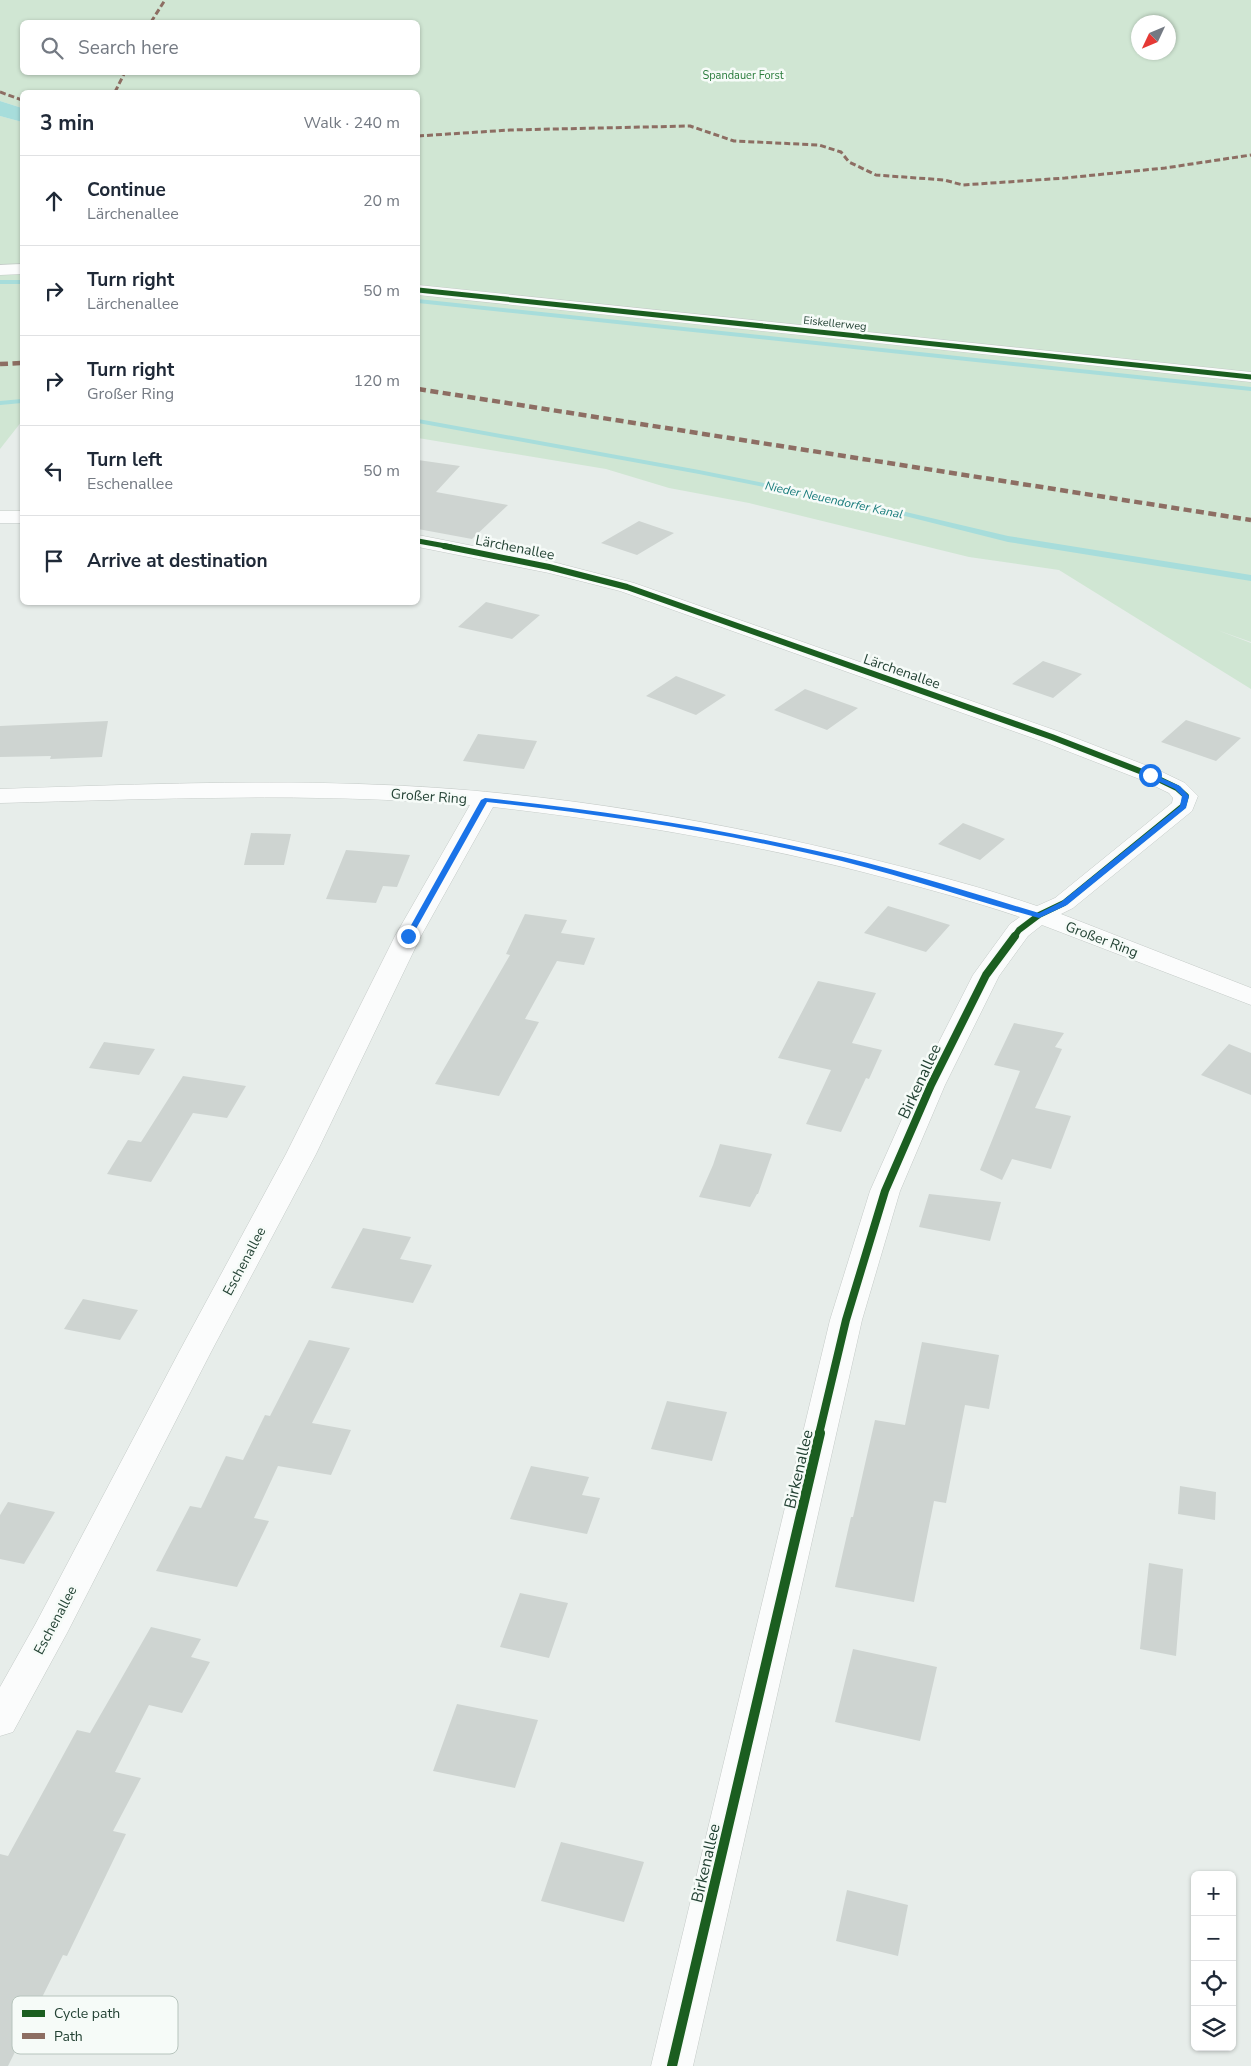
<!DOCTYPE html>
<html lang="en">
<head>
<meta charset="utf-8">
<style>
	:root { --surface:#fff; --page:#f2f2f3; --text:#1f2937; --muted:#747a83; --line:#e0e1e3 }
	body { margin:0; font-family:"Nunito Sans",sans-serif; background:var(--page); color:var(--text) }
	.controls { position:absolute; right:15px; bottom:15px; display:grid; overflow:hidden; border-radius:8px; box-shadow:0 1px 4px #0004 }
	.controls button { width:45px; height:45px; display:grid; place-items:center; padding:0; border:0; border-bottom:1px solid var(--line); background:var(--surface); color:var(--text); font:25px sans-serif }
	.compass { position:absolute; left:1131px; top:15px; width:45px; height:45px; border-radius:50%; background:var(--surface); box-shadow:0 1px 4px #0004; rotate:226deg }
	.stop { position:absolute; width:15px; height:15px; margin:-11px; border:4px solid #1a73e8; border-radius:50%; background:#fff }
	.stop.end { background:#1a73e8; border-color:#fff; box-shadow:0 1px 5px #0008 }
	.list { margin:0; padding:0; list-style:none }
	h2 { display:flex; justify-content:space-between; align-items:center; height:65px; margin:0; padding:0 20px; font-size:21px }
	h2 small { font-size:16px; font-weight:400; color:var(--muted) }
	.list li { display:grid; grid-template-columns:32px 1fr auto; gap:15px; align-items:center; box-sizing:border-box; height:90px; padding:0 20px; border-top:1px solid var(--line) }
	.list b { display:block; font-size:19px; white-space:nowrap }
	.list p { margin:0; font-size:16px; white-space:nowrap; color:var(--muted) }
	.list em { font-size:16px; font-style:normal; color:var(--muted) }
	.icon { flex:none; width:28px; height:28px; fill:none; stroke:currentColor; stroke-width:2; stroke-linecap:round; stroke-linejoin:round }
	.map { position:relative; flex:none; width:1251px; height:2066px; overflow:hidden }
	.search { position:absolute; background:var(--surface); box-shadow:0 1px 4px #0004; left:20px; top:20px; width:400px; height:55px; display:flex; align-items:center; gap:12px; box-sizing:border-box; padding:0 18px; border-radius:8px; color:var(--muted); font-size:19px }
	.panel { position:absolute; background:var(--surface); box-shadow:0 1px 4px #0004; left:20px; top:90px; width:400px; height:515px; border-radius:8px }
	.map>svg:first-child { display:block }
</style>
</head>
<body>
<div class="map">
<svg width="1251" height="2066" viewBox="0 0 1251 2066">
	<rect width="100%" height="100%" fill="#e7edea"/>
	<path fill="#d0e6d3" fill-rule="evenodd" d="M0,0H1251V642L1217,630L1251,643V689L1059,570L969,557L749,503L669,488L606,469L418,438V92H22V108L0,101ZM22,22H418V72H22ZM1138,22H1168V52H1138Z
		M0,116L22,122V266L0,267Z
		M22,271V421L0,449V272Z"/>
	<path fill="#a7dddb" d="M0,101L22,108V122L0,116Z"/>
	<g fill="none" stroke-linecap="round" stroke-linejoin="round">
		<path fill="#a7dddb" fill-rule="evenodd" d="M0,280H22V284H0Z
			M418,299L1251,387V391L418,303Z
			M22,399V403L0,405V401Z
			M418,419L699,470L893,509L1008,536L1251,575V581L1008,542L893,513L699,474L418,423Z"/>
	</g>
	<path fill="#ced4d1" d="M418,460L460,466L436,492L508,505L472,539L418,529Z
		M639,521L674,533L637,555L601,543Z
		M486,602L540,615L512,639L458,627Z
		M1043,661L1082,674L1053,698L1012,684Z
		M676,676L726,695L696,715L646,696Z
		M805,689L858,708L827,730L774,710Z
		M1186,720L1241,738L1216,761L1161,742Z
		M108,721L102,757L50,759L51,756L0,757V726Z
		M478,734L537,741L524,769L463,761Z
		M963,823L1005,839L980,860L938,844Z
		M251,833L291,834L284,865H244Z
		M346,850L410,855L397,887L383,886L376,903L326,899Z
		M888,906L918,915L950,925L926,952L864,933Z
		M525,914L567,920L561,933L595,938L584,965L557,961L525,1019L539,1022L499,1096L435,1084L510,955L506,954Z
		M818,981L876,993L852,1043L882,1050L869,1079L866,1078L841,1132L806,1124L831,1070L778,1058Z
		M1014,1023L1064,1033L1055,1047L1062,1049L1035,1108L1071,1116L1051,1169L1012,1159L1002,1180L980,1170L1020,1071L994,1065Z
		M104,1042L155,1049L139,1075L89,1068Z
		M1229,1044L1251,1053V1095L1201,1075Z
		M183,1076L246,1086L227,1118L193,1113L151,1182L107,1174L128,1140L141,1142Z
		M720,1144L772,1154L758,1194H757L750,1207L699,1197L713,1165Z
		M929,1194L1001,1202L990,1241L919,1227Z
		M363,1228L411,1237L400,1259L432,1265L413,1303L331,1288Z
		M83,1299L138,1310L120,1340L64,1329Z
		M309,1340L350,1348L312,1423L351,1430L331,1475L278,1466L254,1518L269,1521L237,1587L156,1571L190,1506L201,1508L226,1456L243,1460L265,1415L270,1416Z
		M922,1342L999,1355L989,1409L965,1405L946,1503L934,1501L914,1602L835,1587L851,1517H853L875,1420L905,1425Z
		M667,1401L727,1412L712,1461L651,1449Z
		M531,1466L589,1477L582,1495L600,1498L587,1534L510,1519Z
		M1180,1486L1216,1492L1215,1520L1178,1514Z
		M8,1502L55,1512L24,1564L0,1559V1515Z
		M1149,1563L1183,1569L1176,1656L1140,1649Z
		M520,1593L568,1603L549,1658L500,1647Z
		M151,1627L201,1639L191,1657L210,1662L182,1713L149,1705L115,1772L141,1778L113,1831L126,1834L67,1956L63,1955L8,2066H0V1854L8,1856L77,1730L90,1733Z
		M853,1649L937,1667L920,1741L835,1722Z
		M457,1704L538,1720L515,1788L433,1771Z
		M561,1842L644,1862L624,1922L541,1901Z
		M847,1890L908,1905L898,1956L836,1941Z"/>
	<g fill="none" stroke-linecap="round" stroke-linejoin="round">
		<g stroke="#c4cac7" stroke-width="1">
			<path id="minor" d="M22,264V274L0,275V265Z
				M418,285L1251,372V382L418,295Z
				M0,511H22V523H0Z
				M418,535L549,561L634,583L1060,732L1158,770L1185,783L1198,796L1192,811L1073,908L1061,914L1251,988V1005L1042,925L1028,936L999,976L945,1085L900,1191L862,1320L693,2066H651L830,1320L870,1191L917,1085L973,975L1010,924L1020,917C967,899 913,885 859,871C738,841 617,821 493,807L421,936L316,1154L211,1352L67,1633L13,1732L0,1736V1687L36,1623L179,1352L286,1154L395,936L470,805C313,792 157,799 0,803V789C120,785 239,780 359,784C528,789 695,816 859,856C919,871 979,886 1037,906L1055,898L1172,803L1173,798L1169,793L1142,780L1044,742L620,591L549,573L418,547Z"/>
		</g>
		<use href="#minor" fill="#fbfcfc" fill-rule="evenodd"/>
		<path stroke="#8d6e63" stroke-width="3" stroke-dasharray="6 3" stroke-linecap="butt" d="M151,22L165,0
			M0,92L22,100
			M115,92L125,72
			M418,136L510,130L690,126L734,141L819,145L841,152L849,162L876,175L944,180L963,185L1065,178L1165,168L1251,155"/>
		<path stroke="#8d6e63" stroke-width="4.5" stroke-dasharray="8 4.5" stroke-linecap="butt" d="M0,364L22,363
			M418,389L1251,520"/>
		<g stroke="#f6fbf8" stroke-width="7">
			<path id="cycleway-far3" d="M418,290L1251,377
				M418,541L451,547"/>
		</g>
		<g stroke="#f6fbf8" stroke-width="9">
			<path id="cycleway-far2" d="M444,546L549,567L627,587L1052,737L1150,775L1177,788L1186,796L1183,806L1064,903L1039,915L1019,930L1014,937"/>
		</g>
		<g stroke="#f6fbf8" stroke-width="11">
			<path id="cycleway-far1" d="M819,1434L846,1320L885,1191L931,1085L986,975L1015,936"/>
		</g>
		<g stroke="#f6fbf8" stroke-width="13">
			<path id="cycleway" d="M672,2066L820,1433"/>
		</g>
		<use href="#cycleway-far3" stroke="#1b5e20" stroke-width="5"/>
		<use href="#cycleway-far2" stroke="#1b5e20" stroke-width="6"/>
		<use href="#cycleway-far1" stroke="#1b5e20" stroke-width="8"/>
		<use href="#cycleway" stroke="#1b5e20" stroke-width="10"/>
	</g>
	<path fill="#1a73e8" d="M1147,774H1152L1180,786L1189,796L1186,808L1067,905L1039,918C965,898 892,872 816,855C708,830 598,814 487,802L412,936L408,939L405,936L481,800L485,798C596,810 707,826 817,851C892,867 965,891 1039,913L1061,902L1180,806L1182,796L1175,789L1147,776Z"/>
	<g text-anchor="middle" stroke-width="5" stroke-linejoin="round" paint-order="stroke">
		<g font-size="11" fill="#2a7c3c" stroke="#f6fbf8">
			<text x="743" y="79">Spandauer Forst</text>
		</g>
		<g font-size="11" fill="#234234" stroke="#f6fbf8">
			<text transform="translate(835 323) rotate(6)" y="4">Eiskellerweg</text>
		</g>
		<g font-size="12" font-style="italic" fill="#197c7c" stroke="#f6fbf8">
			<text transform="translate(834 500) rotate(12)" y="4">Nieder Neuendorfer Kanal</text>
		</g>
		<g font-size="14" fill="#234234" stroke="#f6fbf8">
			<text transform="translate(515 547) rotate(11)" y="5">Lärchenallee</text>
			<text transform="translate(902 671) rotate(19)" y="5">Lärchenallee</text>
			<text transform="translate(429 796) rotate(4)" y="5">Großer Ring</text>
			<text transform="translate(1102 939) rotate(21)" y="5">Großer Ring</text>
			<text transform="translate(244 1261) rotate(-62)" y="5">Eschenallee</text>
			<text transform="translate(55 1620) rotate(-62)" y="5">Eschenallee</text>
		</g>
		<g font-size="16" fill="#234234" stroke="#f6fbf8">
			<text transform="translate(919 1081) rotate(-65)" y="6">Birkenallee</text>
			<text transform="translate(798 1469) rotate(-77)" y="6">Birkenallee</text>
			<text transform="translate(705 1863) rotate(-77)" y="6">Birkenallee</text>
		</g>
	</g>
	<rect x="12" y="1996" width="166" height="58" rx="8" fill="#f6fbf8" stroke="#b7c4bd" stroke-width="1"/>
	<rect x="22" y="2010" width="23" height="7" fill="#1b5e20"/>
	<rect x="22" y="2033" width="23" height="6" fill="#8d6e63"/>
	<g font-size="14" fill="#234234">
		<text x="54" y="2018">Cycle path</text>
		<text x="54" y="2041">Path</text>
	</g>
</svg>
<div class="controls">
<button>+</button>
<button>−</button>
<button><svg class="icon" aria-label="locate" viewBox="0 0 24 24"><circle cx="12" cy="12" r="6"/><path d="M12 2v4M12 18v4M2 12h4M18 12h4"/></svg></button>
<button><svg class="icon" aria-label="layers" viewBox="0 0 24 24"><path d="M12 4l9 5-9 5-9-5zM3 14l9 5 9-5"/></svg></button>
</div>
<svg class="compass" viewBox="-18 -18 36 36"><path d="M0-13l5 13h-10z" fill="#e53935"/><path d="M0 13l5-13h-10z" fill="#747a83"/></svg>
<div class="stop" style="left:1150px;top:775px"></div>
<div class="stop end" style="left:408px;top:936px"></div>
<div class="search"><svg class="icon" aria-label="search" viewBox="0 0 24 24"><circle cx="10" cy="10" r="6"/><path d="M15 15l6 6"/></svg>Search here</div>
<section class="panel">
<h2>3 min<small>Walk · 240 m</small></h2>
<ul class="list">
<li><svg class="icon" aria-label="ahead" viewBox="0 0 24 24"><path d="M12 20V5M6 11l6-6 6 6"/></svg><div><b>Continue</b><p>Lärchenallee</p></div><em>20 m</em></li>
<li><svg class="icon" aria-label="right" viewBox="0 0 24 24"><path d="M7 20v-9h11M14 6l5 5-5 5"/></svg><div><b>Turn right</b><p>Lärchenallee</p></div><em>50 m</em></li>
<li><svg class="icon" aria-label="right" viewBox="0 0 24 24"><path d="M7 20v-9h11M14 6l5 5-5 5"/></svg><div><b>Turn right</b><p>Großer Ring</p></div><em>120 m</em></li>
<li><svg class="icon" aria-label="left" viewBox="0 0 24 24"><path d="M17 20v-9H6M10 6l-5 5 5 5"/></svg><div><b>Turn left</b><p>Eschenallee</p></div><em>50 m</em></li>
<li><svg class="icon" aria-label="arrive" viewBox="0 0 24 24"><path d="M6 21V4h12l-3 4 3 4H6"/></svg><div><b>Arrive at destination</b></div></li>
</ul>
</section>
</div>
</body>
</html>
